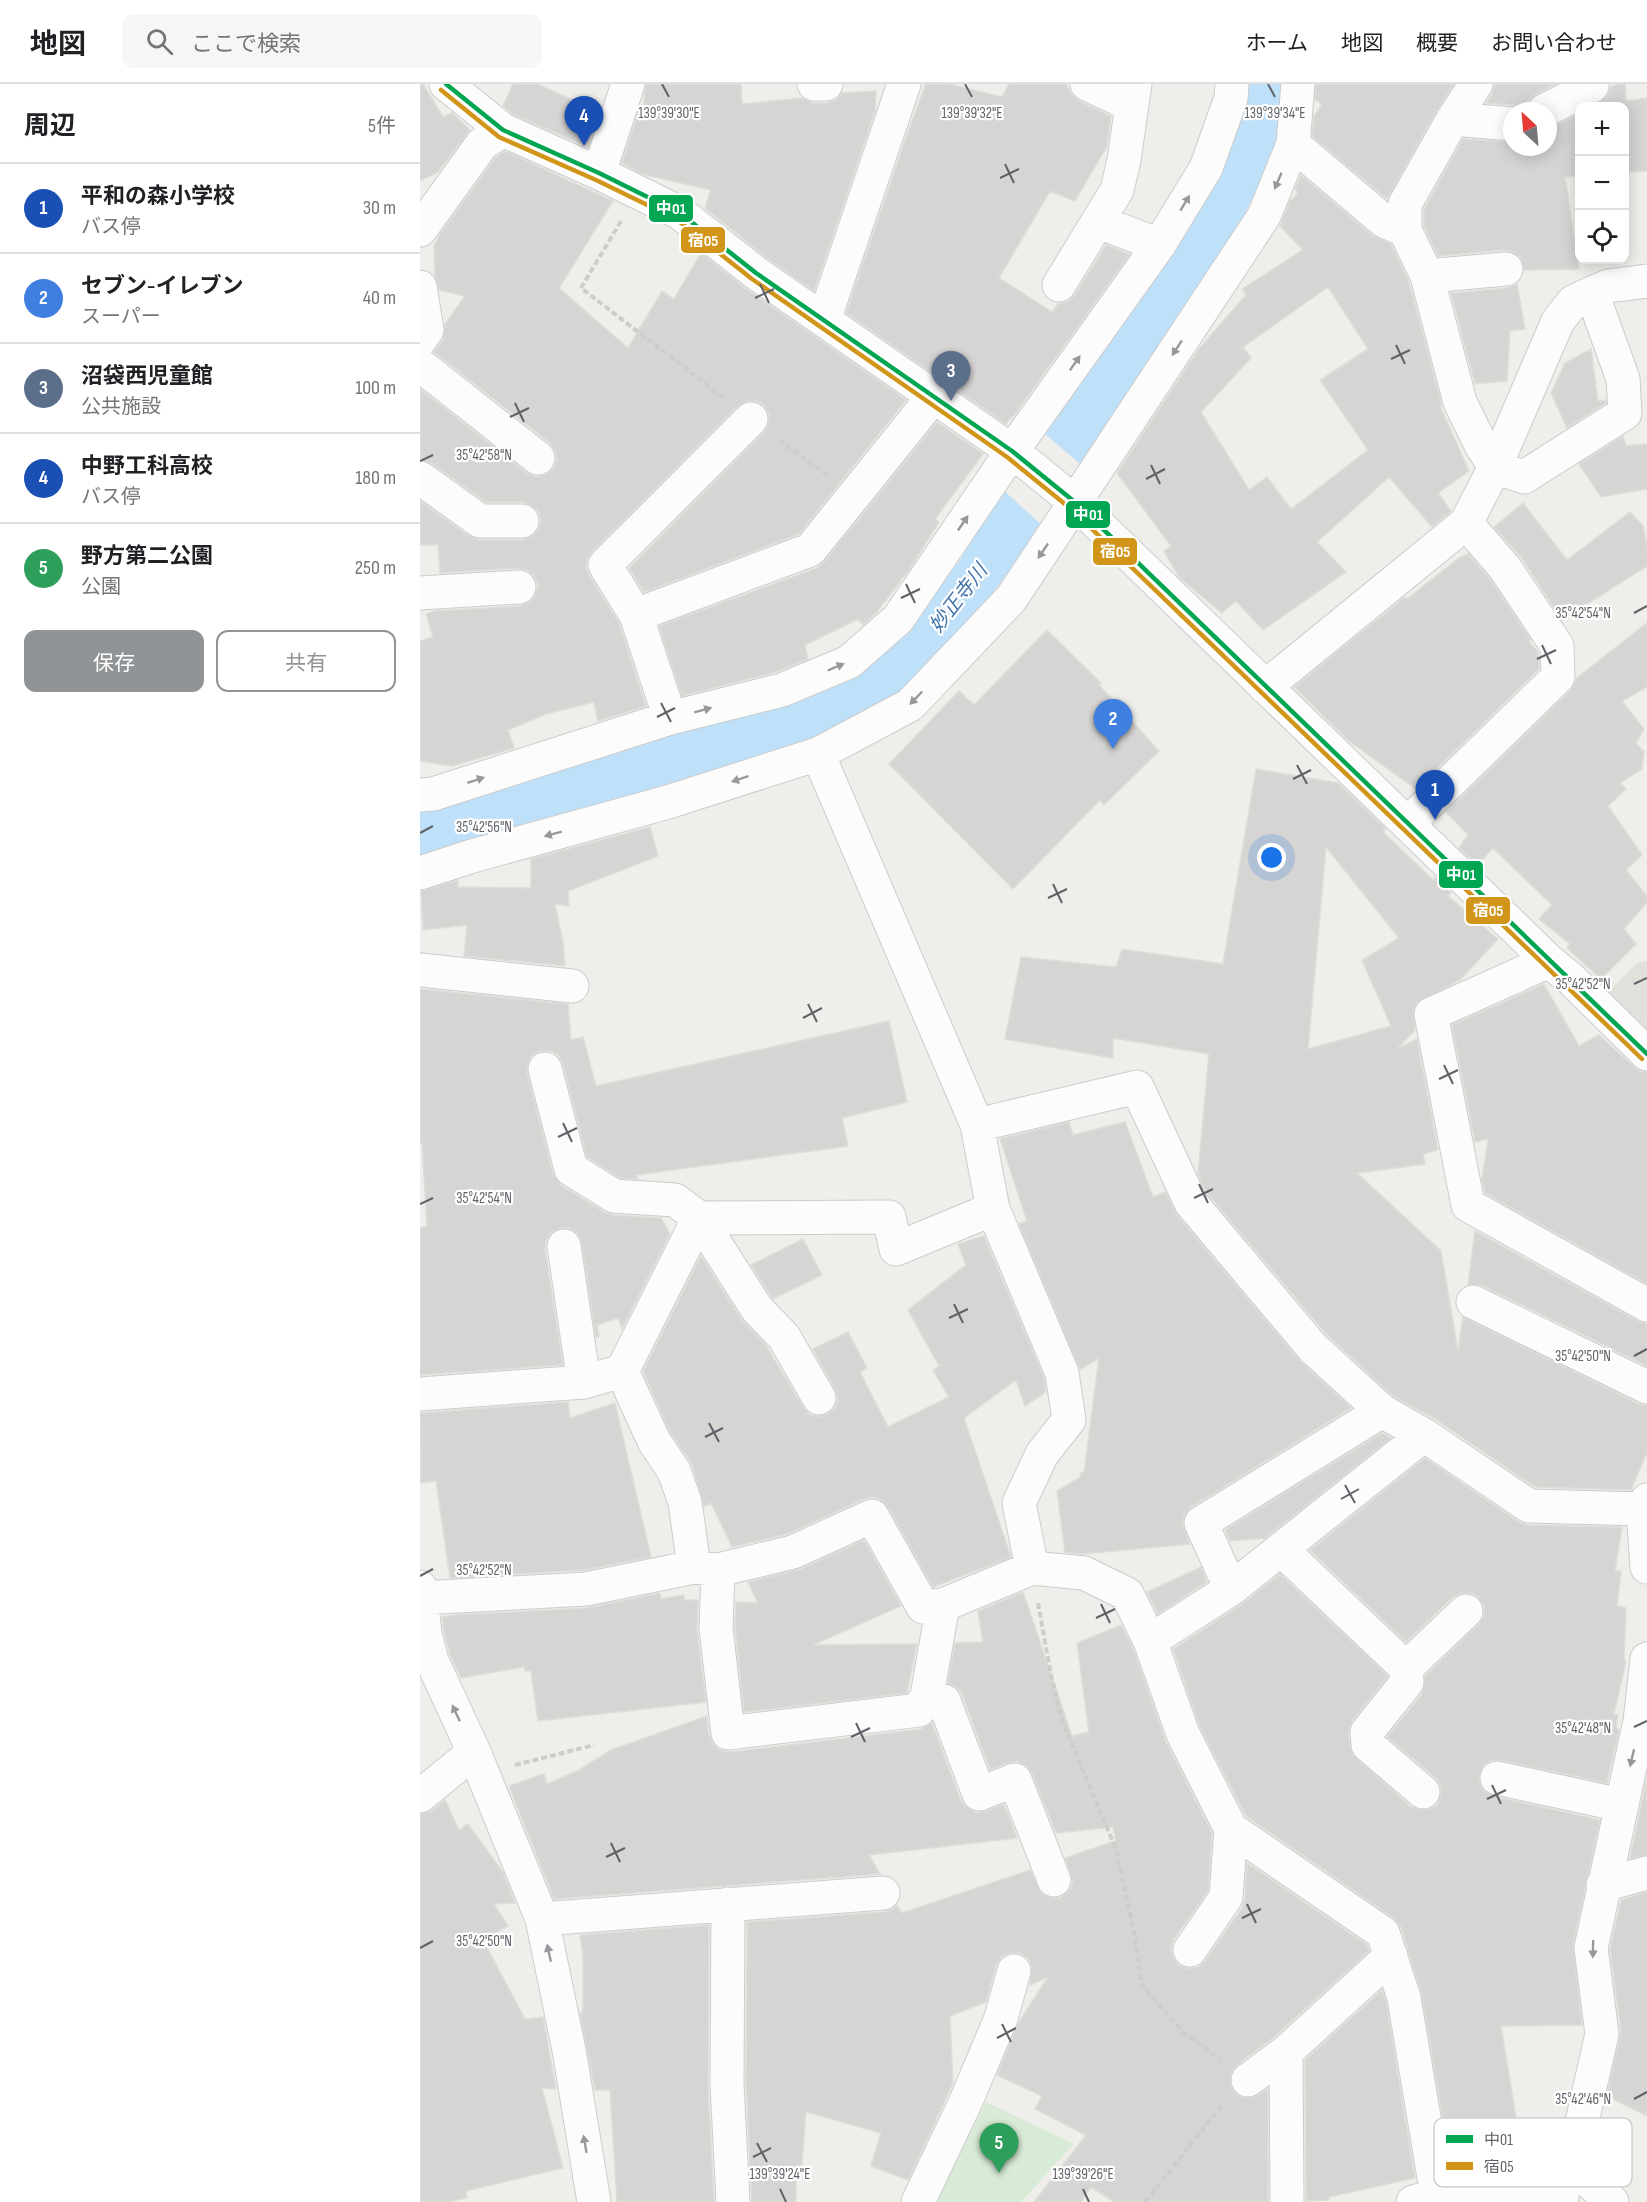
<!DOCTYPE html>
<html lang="ja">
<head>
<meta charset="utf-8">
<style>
	:root { --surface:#fff; --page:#f6f6f6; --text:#202124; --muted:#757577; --line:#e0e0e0; --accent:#919496 }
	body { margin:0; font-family:"Sofia Sans Condensed","Noto Sans JP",sans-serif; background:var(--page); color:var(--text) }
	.controls { position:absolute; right:18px; top:18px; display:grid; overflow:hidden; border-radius:12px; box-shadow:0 3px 15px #0003 }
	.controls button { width:54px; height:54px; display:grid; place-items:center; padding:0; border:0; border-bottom:2px solid var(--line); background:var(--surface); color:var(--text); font:30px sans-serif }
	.compass { position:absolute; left:1083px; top:18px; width:54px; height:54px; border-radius:50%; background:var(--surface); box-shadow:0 3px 15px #0003; rotate:334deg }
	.you { position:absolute; left:852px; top:774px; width:21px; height:21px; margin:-15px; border:4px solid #fff; border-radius:50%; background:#1a73e8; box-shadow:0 0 0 9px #1a73e833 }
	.badge { display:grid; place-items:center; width:39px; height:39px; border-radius:50%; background:var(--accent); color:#fff; font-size:20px; font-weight:700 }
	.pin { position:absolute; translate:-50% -50px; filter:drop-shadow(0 2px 3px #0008) }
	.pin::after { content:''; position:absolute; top:32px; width:21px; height:18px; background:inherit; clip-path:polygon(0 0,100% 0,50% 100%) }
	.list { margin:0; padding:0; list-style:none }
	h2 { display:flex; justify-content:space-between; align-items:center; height:78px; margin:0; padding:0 24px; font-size:26px }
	h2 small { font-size:20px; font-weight:400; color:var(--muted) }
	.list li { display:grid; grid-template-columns:39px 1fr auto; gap:18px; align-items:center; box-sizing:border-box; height:90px; padding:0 24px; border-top:2px solid var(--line) }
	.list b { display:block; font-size:22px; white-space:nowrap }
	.list p { margin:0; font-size:20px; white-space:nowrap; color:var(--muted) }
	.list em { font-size:20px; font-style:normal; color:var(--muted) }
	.actions { display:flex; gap:12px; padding:18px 24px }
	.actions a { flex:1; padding:14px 0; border:2px solid var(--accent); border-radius:12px; text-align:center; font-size:21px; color:var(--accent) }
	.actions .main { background:var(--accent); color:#fff }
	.icon { flex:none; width:33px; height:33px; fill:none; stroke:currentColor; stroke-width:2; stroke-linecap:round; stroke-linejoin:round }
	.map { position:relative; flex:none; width:1227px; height:2118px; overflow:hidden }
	header { display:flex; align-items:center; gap:36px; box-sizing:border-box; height:84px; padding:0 30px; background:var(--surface); border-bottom:2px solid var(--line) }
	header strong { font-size:28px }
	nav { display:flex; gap:33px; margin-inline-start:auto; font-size:21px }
	.search { width:420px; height:54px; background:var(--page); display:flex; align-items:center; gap:15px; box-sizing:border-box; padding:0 21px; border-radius:12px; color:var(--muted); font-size:22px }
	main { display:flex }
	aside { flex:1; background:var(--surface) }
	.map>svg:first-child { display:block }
</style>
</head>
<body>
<header>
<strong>地図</strong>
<div class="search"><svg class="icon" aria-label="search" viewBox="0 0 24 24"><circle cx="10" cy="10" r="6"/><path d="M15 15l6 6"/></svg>ここで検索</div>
<nav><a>ホーム</a><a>地図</a><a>概要</a><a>お問い合わせ</a></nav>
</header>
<main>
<aside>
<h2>周辺<small>5件</small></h2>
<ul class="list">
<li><span class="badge" style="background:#1a4fb4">1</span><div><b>平和の森小学校</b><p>バス停</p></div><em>30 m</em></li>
<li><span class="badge" style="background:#3f7fe0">2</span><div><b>セブン-イレブン</b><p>スーパー</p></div><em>40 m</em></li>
<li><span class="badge" style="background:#5c6f8a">3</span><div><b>沼袋西児童館</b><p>公共施設</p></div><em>100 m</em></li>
<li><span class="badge" style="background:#1a4fb4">4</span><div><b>中野工科高校</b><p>バス停</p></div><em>180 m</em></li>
<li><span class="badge" style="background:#2e9e5b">5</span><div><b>野方第二公園</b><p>公園</p></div><em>250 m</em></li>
</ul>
<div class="actions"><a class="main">保存</a><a>共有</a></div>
</aside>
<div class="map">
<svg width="1227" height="2118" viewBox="0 0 1227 2118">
	<rect width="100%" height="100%" fill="#efeeea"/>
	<path fill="#e2e0da" d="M1227,877V949L1187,909L1217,879Z"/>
	<path fill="#d8ebd6" d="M566,2018L654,2060L601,2118H516Z"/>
	<path fill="#bfe0f9" d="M818,0H871L864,36L843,93L818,143L645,412L516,585L418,655L0,774V718L365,617L500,525L540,476L601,376Z"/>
	<path fill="#efeeea" d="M619,345L666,385L625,444L581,404Z"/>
	<path fill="#d6d5d3" stroke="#deddd9" stroke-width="1.5" fill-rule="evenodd" d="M0,0H3L23,33L32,29L50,46L18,88L0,97Z
		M93,0H117L179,28L168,63L93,30L83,22Z
		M226,0H321L322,20L383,14L393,19H406L416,16L422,9L456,7L455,27L394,207L347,174L285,124L291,106L222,90L202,79L218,29L222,31Z
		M506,0H529L582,13L589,0H646L652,11L659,17L691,32L687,62L655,117L630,107L579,194L632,228L638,220L647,218L655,211L686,161L710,170L592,334L591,333L586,340L426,229L489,45Z
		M896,0H1034L1017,26L967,115L892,52L894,32L902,20L895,16Z
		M1075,0H1135L1115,11L1108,17L1105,27L1094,21L1066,19L1072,10Z
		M1199,0H1205L1206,17L1227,14V87L1204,88V22H1173L1187,13L1191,3Z
		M1160,30V92L1145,93L1159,185L1104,186L1101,174L1093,168L1085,166L1018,172L1004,142V125L1043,55L1092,58V63H1128V45Z
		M85,67L193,117L139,204L208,264L242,207L254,215L281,169L325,204L486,316L379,450L224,508L209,484L344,348L349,340V330L344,321L336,317H327L318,322L172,468L167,475L166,484L169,491L199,539L226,622L178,637L174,618L126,630L88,646L94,664L32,682L0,677V557L13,553L6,530L15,527L101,522L110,518L115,512L118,501L114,492L107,486L98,484L20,489L18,461H0V417L49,452L59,456H102L111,453L118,446L121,436L118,427L111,421L102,418H66L11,379L0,376V305L107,389L116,393L125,391L133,385L137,376L135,367L130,359L14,268L23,256L25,240L45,212L19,206L15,192L14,162L20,150L75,74Z
		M881,91L952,151L971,160L989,198L1022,322H1020L1049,387L1018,409L1031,427L1012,443L969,393L897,458L926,488L843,546L816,517L802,529L759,493L744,467L751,462L697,389L778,266L826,211L822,205L883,166L860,142L870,117L878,109L875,105ZM908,203L948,265L900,296L948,366L871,425L847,393L829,406L781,328L831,274L823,263Z
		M1097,200L1105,245L1090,247L1087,297L1055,300L1031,209L1088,204Z
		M1171,265L1178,317L1185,316L1186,319L1147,344L1131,309L1145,279Z
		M517,338L563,370L515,435L519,438L491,483L456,529L443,541L438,535L385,561L388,575L356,588L262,612L239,542L397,484L404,478Z
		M1203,352L1206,362L1227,360V405L1181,413L1159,380Z
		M1103,419L1147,476L1210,428L1223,442L1227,463V482L1142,536L1101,473L1074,443Z
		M1048,470L1070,495L1111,556L1109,557L1118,568L1119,585L996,705L929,657L874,603L985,513L987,515L1039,474Z
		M1227,539V603L1202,617L1224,645L1216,659L1224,668L1222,685L1200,699L1206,705L1188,722L1222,771L1206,786L1227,812V818L1204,845L1216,860L1181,895L1147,864L1150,860L1119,835L1132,821L1073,764L1057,781L1039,764L1048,751L1026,728L1151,606L1157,594Z
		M627,546L681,599L679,601L739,667L684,721L680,716L593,805L469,680L539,607L554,621Z
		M836,685L918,699L966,745L963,748L1013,796L1015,793L1031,809L1028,812L1078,855L1040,896L997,918L993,926L995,946L977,965L997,955L1018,1066L1003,1070L1005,1080L937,1089L1021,1167L1038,1267L1043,1233L1219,1320L1227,1322V1368L1211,1406L1115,1403L1015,1335L973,1312L907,1251L787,1109L778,1090L789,970L693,954V974L585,955L601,873L696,883L702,865L803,880ZM906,763L979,854L942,876L971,942L888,965Z
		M230,743L238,772L148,807L149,822L135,820L143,858L145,882L44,872L47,841L3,846L1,807L38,796V803L111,804V775Z
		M1124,900L1159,962L1179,951L1214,983L1222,988H1227V1200L1065,1109L1062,1096L1068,1055L1055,1058L1032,941Z
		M0,905L148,920L151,956L163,953L176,1002L469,937L487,1018L422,1034L428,1062L216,1091L218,1095L200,1094L167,1073L143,980L138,971L131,967H120L111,972L107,981V989L133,1090L141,1101L184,1128L193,1131L241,1134L250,1150L202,1245L198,1234L177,1241L179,1252L176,1253L162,1159L158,1150L150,1144H141L132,1148L126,1156L125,1165L143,1281L0,1291V1144L7,1142L2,1059H0Z
		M649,1038L653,1051L705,1038L733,1113L745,1108L757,1131L879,1276L931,1324L771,1423L765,1430L762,1439L770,1460L661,1470L645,1468L637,1407L661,1393L660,1389L664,1388L679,1274L660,1286L599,1140L607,1137L580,1055Z
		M1055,1147L1218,1237L1227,1240V1282L1061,1201H1048Z
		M564,1152L624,1294L626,1308L605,1322L596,1296L544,1334L591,1473L513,1503L468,1423L462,1416L453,1413L444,1415L367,1450L312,1463L291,1419L284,1422L272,1380L250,1348L223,1287L281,1172L321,1235L345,1260L383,1323L389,1330L398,1333L408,1330L415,1324L418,1315L415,1305L393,1265L428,1248L447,1284L440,1288L468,1343L529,1313L513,1286L519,1282L488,1226L546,1181L538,1160Z
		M383,1155L402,1191L353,1215L331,1181Z
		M148,1318L150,1334L195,1319L231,1473L164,1486L30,1494L16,1397L1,1399L0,1329Z
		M962,1349L971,1354L845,1454L810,1457L805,1446Z
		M1005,1374L1099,1438L1108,1441L1202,1443L1195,1487H1201L1197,1522L1206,1524L1204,1576L1206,1577L1194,1630L1198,1631L1196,1642L1199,1647L1187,1699L1080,1676H1071L1064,1681L1059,1691V1699L1064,1707L1073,1712L1180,1736L1153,1860L1162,1941L1081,1942L1098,2045L1075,2048L1079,2088L1032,2089L1002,1911L981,1843L974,1834L826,1732L780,1643L753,1565L821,1521L860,1490L968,1592L932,1637L928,1649L932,1670L991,1723L1000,1726L1010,1725L1017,1721L1021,1711V1702L1016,1694L967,1653L1002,1610L1005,1592L1059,1540L1064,1532V1522L1059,1514L1052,1509H1041L1033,1513L986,1558L890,1466Z
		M444,1456L481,1522L393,1561L497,1560L487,1609L324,1628L315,1543L316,1518L338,1519L328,1498L381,1485Z
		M781,1483L787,1498L738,1530L727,1508Z
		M603,1508L652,1652L669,1648L657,1559L701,1541L713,1564L746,1658L792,1749L788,1807L754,1855L751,1864L753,1874L759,1881L769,1885L778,1883L785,1877L822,1824L825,1814L827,1779L947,1861L949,1867L854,1953L817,1981L811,1989L810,1999L813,2007L821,2013L831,2014L848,2005V2118H694L671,2103L661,2118H614L666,2051L615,2025L622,2012L577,1991L599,1938L628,1893L610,1901L612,1883L608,1874L600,1869H590L581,1873L576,1881L566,1918L530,1932L533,1999L488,2096L451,2082L461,2049L386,2028L381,2093H376V2118H332L326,2000L327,1838L464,1828L473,1825L477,1821L482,1829L610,1786L622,1810L631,1814H640L649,1807L653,1798L645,1774L696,1757L693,1743L636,1749L612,1689L607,1682L597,1677L588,1679L570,1686L542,1610L536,1603L528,1599L535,1559L563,1558L558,1527Z
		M240,1509L241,1515L264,1511V1516H278L277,1546L286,1618L118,1637L111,1587H105L104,1583L41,1594L30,1571L24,1547L22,1533L35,1531L167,1524Z
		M287,1632L289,1651L293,1660L300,1666L310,1668L501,1645L512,1639L541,1717L547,1724L557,1729L566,1727L584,1720L597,1754L449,1771L460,1790L134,1815L89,1702L124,1690L127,1700L159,1686L191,1666Z
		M1227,1693V1771L1210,1774Z
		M25,1716L39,1746L48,1740L83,1788L95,1819L74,1820L88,1842L63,1856L105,1935L123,1933L136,2005L122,2004L143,2084L46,2107L47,2114L28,2118H0V1730L11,1727Z
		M1227,1808V2032L1187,2012L1201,1948L1190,1865L1201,1816Z
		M289,1841L288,2001L294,2118H197L190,2006H175L160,1929H163V1870L160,1851Z
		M962,1906L966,1918L995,2094L909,2113V2116L886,2117L885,1976Z"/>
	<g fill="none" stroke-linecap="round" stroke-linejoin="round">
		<g stroke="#cbcccc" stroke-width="35">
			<path id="minor" d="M26,0L83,46L179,89L260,129L336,189L592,367L656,419L1129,877L1152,896L1227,970
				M394,0H406
				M667,0L712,21
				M1056,0L1033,35L985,120V146L1007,192L1040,318L1061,361L1075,383L1104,393L1205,329L1203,295L1172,209
				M1124,27L1172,2
				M1033,35L1092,40
				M873,60L964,137L985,146
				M179,89L208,0
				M679,138L739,161
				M0,146L62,60L83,46
				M1007,192L1086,185
				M639,201L697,106L704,76L715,0
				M0,203L7,246L0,256
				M404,236L484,0
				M0,281L118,374
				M0,394L60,437H102
				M0,509L99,503
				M216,531L390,466L514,312
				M845,603L1046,439L1075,383L1138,237L1153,218L1172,209L1188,202L1227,197
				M250,634L216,531L185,481L331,335
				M0,711L13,710L250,634L362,606L429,578L478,535L592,367L739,161L786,84L811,14L812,0
				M987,740L1138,593L1137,562L1085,484L1046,439
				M0,789L49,773L248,718L398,670L490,621L591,515L844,132L873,60L878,0
				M1129,877L1011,930L1048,1121L1227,1221
				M0,886L152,902
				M125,985L151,1085L194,1112L255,1116L279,1134L337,1225L364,1253L399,1314
				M557,1041L717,1003L771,1119L893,1264L962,1327L1004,1351L1109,1422L1223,1425
				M573,1125L642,1289L649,1336L622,1370L599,1419L612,1484
				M144,1162L164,1298
				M1053,1218L1227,1303
				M202,1287L234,1357L254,1387L265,1418L274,1483
				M0,1310L164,1298L202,1287L279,1134L469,1133L476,1165L573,1125L557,1041L398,670
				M1227,1416L1223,1425L1227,1483
				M862,1466L986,1584L1046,1527
				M298,1486L296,1544L308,1649L499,1626L507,1612L523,1521
				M0,1503L5,1550L12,1577L54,1668L122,1835L149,1966L174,2118
				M811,1505L781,1439L962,1327
				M1,1514L166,1505L274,1483L298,1486L373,1468L452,1432L503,1523L523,1521L612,1484L664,1489L707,1510L730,1557L763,1650L811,1745L963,1849L984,1914L1017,2111
				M730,1557L811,1505L1004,1351
				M986,1584L987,1598L947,1648L948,1661L1003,1708
				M507,1612L524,1617L559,1710L595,1696L634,1796
				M1077,1694L1201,1721
				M0,1712L54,1668
				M1183,1801L1227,1789
				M308,1820L307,2000L313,2118
				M122,1835L463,1809
				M770,1866L806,1813L811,1745
				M866,1968L867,2118
				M828,1996L866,1968L971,1872
				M1152,2082L1192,2118
				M498,2118L546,2017L581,1934L594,1887
				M993,2118L1017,2111L1142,2113
				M1139,2118L1152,2082L1182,1950L1171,1864L1220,1637L1227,1575"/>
		</g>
		<path stroke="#cacfcc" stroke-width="4" stroke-dasharray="6 3" stroke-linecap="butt" d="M201,137L161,204L303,313
			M359,356L406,390
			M618,1519L631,1591L642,1636L696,1765L714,1848L722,1901L763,1948L800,1975
			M95,1681L174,1661
			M725,2118L803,2020"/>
		<use href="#minor" stroke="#fdfcfc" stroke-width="33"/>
		<g stroke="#fff" stroke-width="9">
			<path id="bus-1" d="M26,0L83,46L179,89L260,129L336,189L592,367L656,419L1227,970"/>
		</g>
		<g stroke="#fff" stroke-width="9">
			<path id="bus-2" d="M21,6L79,53L176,96L256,135L332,195L587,373L651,425L1222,975"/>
		</g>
		<use href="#bus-1" stroke="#00a651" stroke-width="4.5"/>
		<use href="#bus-2" stroke="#d1951a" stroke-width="4.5"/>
	</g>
	<defs><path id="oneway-solid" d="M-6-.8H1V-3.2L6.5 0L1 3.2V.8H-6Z" transform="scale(1.5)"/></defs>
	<g fill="#96999c">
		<use href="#oneway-solid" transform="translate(858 97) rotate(113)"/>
		<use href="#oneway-solid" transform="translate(765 119) rotate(-59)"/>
		<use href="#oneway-solid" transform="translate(757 264) rotate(123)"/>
		<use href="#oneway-solid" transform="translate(655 279) rotate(-55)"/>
		<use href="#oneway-solid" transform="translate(543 439) rotate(-56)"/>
		<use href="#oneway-solid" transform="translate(623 467) rotate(124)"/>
		<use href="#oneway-solid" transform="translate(416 583) rotate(-23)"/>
		<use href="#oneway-solid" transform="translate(496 614) rotate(134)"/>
		<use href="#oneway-solid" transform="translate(283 626) rotate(-15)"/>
		<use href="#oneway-solid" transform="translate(320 695) rotate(162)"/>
		<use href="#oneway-solid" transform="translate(56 696) rotate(-18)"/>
		<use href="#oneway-solid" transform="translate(133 750) rotate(165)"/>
		<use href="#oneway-solid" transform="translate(36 1629) rotate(-115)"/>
		<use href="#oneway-solid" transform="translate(1212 1674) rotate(103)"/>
		<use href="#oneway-solid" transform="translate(1173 1865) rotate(91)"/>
		<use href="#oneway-solid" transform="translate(129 1869) rotate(-102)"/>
		<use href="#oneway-solid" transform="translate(165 2060) rotate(-100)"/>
	</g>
	<path fill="none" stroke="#5f6368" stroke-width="2" d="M242,0L249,13M545,0L552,13M848,0L855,13M585,80L594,99M580,94L599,85M340,200L349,219M335,214L354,205M976,261L985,280M971,275L990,266M95,319L104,338M90,333L109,324M0,377L13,371M731,381L740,400M726,395L745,385M486,500L495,519M481,514L500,505M1214,529L1227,522M1122,561L1131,580M1117,575L1136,566M241,619L251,638M237,633L255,624M877,681L887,700M873,695L891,686M0,749L13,742M633,800L642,819M628,814L647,805M1214,900L1227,894M388,920L397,938M383,934L402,924M1024,981L1033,1000M1019,995L1038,986M143,1039L152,1058M138,1053L157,1044M779,1100L788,1119M774,1114L793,1105M0,1120L13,1114M534,1220L543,1239M529,1234L548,1225M1214,1272L1227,1265M289,1339L299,1358M285,1353L303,1344M925,1401L935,1419M921,1415L939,1405M0,1492L13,1485M681,1520L690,1539M676,1534L695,1525M436,1639L445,1658M1214,1643L1227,1637M431,1653L450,1644M1072,1701L1081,1720M1067,1715L1086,1706M191,1759L200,1778M186,1773L205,1764M827,1820L836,1839M822,1834L841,1825M0,1864L13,1857M582,1940L591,1958M577,1954L596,1944M1214,2015L1227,2008M337,2059L347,2078M333,2073L351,2064M360,2105L366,2118M663,2105L669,2118"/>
	<g text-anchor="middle" stroke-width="4.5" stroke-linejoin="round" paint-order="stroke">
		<g font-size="20" font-style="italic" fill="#4174aa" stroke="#fff">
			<text transform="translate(538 514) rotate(-52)" y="7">妙正寺川</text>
		</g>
	</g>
	<rect x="1014" y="2034" width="198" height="69" rx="9" fill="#fff" stroke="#cfd0d2" stroke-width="1.5"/>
	<rect x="1026" y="2051" width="27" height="8" fill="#00a651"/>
	<rect x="1026" y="2078" width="27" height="8" fill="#d1951a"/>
	<g font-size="16" fill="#5f6368">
		<text x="1064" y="2061">中01</text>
		<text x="1064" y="2088">宿05</text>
	</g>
	<g font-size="15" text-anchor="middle" fill="#5f6368" stroke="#fff" stroke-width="4.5" stroke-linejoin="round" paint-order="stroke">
		<text x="552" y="34">139°39'32"E</text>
		<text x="249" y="34">139°39'30"E</text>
		<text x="855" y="34">139°39'34"E</text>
		<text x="64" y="376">35°42'58"N</text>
		<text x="1163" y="534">35°42'54"N</text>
		<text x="64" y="748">35°42'56"N</text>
		<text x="1163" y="905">35°42'52"N</text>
		<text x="64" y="1119">35°42'54"N</text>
		<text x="1163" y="1277">35°42'50"N</text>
		<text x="64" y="1491">35°42'52"N</text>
		<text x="1163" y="1649">35°42'48"N</text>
		<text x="64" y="1862">35°42'50"N</text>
		<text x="1163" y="2020">35°42'46"N</text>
		<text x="360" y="2095">139°39'24"E</text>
		<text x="663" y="2095">139°39'26"E</text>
	</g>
	<g stroke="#fff" stroke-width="2">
		<rect x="228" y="110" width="46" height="29" rx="6" fill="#00a651"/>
		<rect x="260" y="142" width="46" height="28" rx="6" fill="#d1951a"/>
		<rect x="645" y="416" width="46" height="29" rx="6" fill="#00a651"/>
		<rect x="672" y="453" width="46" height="29" rx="6" fill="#d1951a"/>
		<rect x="1018" y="776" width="46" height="29" rx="6" fill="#00a651"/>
		<rect x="1045" y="812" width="46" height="29" rx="6" fill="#d1951a"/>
	</g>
	<g font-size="16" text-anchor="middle" font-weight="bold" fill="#fff">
		<text x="251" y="130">中01</text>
		<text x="283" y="162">宿05</text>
		<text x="668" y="436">中01</text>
		<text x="695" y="473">宿05</text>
		<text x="1041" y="796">中01</text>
		<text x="1068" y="832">宿05</text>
	</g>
</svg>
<div class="controls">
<button>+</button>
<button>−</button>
<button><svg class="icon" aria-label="locate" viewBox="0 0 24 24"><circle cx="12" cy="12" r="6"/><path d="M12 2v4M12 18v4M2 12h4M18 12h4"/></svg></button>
</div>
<svg class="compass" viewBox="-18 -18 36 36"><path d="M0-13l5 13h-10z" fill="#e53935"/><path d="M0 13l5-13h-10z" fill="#757577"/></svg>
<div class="you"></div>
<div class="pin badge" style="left:1015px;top:736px;background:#1a4fb4">1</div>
<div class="pin badge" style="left:693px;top:665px;background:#3f7fe0">2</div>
<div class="pin badge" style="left:531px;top:317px;background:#5c6f8a">3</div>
<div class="pin badge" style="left:164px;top:62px;background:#1a4fb4">4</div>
<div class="pin badge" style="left:579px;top:2089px;background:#2e9e5b">5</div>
</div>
</main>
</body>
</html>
